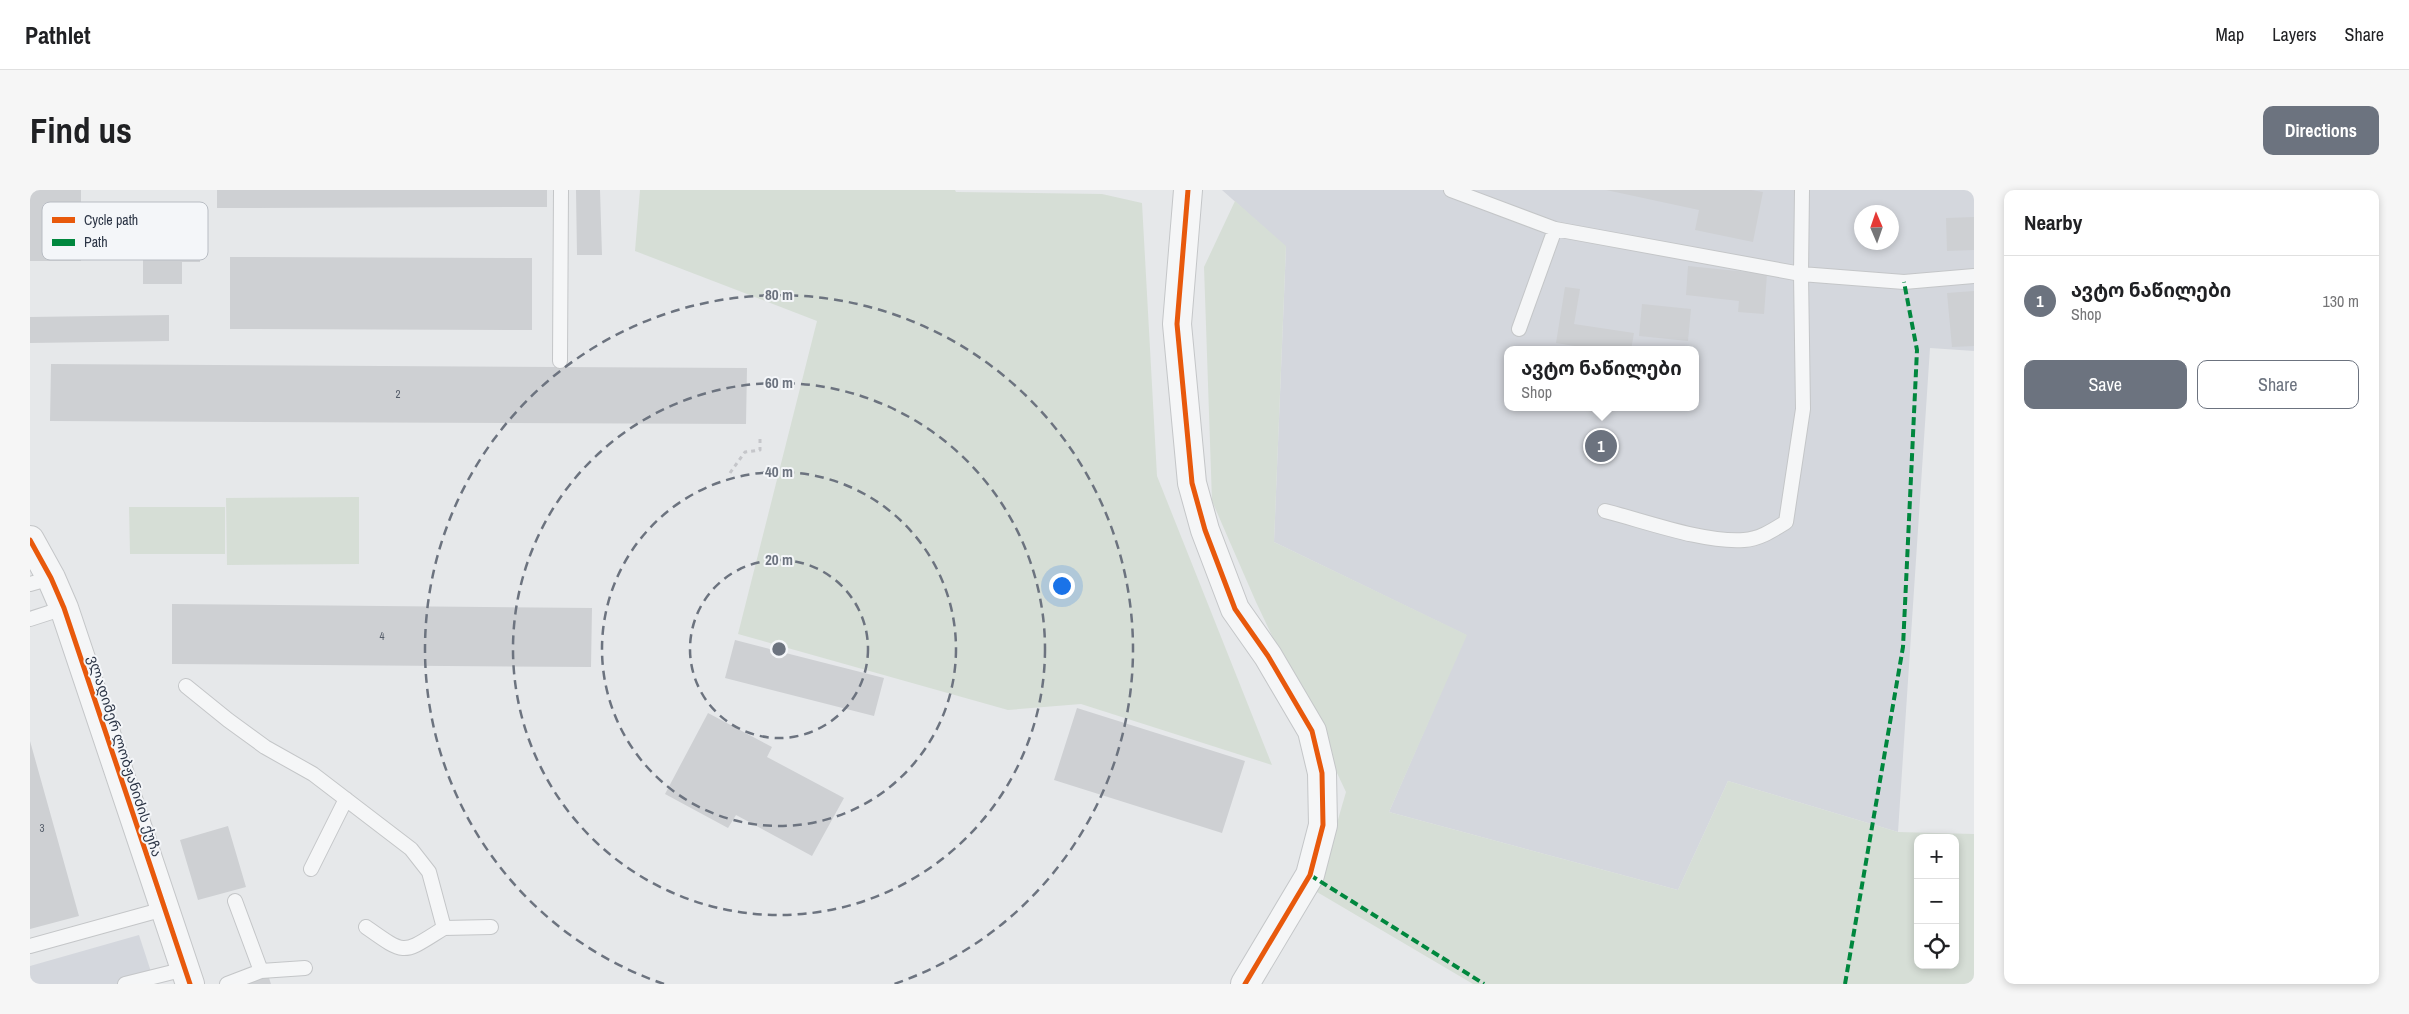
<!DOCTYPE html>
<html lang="en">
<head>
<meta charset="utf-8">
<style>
	:root { --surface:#fff; --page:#f6f6f6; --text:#202124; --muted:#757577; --line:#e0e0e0; --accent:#6c737f }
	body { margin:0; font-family:"Archivo Narrow","Noto Sans Georgian",sans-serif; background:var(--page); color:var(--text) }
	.controls { position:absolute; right:15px; bottom:15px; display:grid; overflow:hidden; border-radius:10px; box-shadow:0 2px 8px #0003 }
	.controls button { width:45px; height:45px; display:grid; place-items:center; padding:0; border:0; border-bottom:1px solid var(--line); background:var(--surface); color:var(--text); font:25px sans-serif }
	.compass { position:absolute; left:1824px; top:15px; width:45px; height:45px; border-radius:50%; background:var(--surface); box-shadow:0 2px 8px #0003; rotate:358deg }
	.you { position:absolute; left:1031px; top:395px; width:18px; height:18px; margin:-12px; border:4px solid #fff; border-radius:50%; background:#1a73e8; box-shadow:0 0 0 8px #1a73e833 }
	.badge { display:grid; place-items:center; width:32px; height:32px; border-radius:50%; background:var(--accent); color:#fff; font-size:16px; font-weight:700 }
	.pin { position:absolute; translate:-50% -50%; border:2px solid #fff; box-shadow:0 1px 5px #0006 }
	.popup { position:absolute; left:1474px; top:156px; width:195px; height:65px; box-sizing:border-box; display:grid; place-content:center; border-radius:10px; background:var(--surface); filter:drop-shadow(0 1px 4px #0005); font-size:16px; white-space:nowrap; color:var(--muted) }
	.popup b { font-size:19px; color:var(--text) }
	.popup::after { content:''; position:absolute; left:50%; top:100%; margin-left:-10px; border:10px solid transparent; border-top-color:var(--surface) }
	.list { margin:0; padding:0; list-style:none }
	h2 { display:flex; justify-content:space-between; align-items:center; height:65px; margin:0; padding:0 20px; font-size:21px }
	h2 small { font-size:16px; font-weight:400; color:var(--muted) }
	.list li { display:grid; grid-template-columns:32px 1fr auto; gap:15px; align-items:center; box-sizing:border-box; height:90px; padding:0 20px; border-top:1px solid var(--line) }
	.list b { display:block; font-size:19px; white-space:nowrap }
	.list p { margin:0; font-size:16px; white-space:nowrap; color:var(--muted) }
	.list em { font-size:16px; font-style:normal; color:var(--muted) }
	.actions { display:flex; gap:10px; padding:15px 20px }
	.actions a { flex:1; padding:11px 0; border:1px solid var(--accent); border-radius:10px; text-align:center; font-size:18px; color:var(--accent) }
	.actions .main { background:var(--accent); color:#fff }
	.icon { flex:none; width:28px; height:28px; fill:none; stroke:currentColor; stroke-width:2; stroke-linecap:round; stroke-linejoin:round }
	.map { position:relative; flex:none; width:1944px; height:794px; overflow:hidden; border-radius:10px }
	header { display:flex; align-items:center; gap:30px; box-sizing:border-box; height:70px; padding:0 25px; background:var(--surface); border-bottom:1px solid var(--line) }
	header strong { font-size:24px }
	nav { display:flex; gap:28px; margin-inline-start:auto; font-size:18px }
	.intro { display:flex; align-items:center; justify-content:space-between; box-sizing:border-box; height:120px; padding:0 30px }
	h1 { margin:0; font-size:35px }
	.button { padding:12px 22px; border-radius:10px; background:var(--accent); color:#fff; font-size:18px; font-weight:700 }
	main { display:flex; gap:30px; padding:0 30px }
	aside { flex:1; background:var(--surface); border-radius:10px; box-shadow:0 2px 8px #0003 }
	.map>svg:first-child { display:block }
</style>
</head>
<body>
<header>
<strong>Pathlet</strong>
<nav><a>Map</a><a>Layers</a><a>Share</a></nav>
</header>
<div class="intro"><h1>Find us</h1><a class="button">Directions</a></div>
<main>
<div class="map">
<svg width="1944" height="794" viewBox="0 0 1944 794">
	<rect width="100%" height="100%" fill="#e6e8ea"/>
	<path fill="#d4d7dd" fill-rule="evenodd" d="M1192,0H1944V161L1900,158L1868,642L1698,591L1648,700L1359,622L1436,445L1244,352L1256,57ZM1832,22H1862V52H1832ZM1477,160H1665V217H1477Z
		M109,745L125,794H0V776Z"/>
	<path fill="#d6ded6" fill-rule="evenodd" d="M610,0H925L926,2L1072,4L1112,13L1127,286L1242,575L1051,514L978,520L708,444L787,131L605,61Z
		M1205,11L1256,56L1244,352L1437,445L1359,622L1648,700L1698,591L1868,642L1944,644V794H1443L1287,702L1316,602L1226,412L1182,311L1174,77ZM1888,648H1925V775H1888Z
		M329,307V374L197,375L196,308Z
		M99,317H195V364H100Z"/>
	<path fill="#ced0d3" d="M0,0H51V71H0Z
		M187,0H517V17L187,18Z
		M546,0H570L572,65H547Z
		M1576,0H1721L1733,2L1723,52L1665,40L1669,20Z
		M128,20L171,21L170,72H152V94H113V70H127Z
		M1944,27V60L1917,61L1916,28Z
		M200,67L502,68V140L200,139Z
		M1658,76L1737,84L1734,124L1708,122L1709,111L1656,105Z
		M1535,97L1550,99L1544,134L1604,143L1601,160H1570L1526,153Z
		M1944,101V156L1922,157L1917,103Z
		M1612,114L1661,119L1658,151L1609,146Z
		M139,125V151L0,153V127Z
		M21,174L717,178L716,234L20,231Z
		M142,414L562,418L561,477L142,474Z
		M705,450L854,488L844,526L695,488Z
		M1047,518L1215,571L1192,643L1024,590Z
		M678,523L742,557L737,567L814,608L782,666L706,625L698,638L635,604Z
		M0,551L49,726L0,739Z
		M198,636L216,697L168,710L150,650Z
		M238,785L241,794H212Z"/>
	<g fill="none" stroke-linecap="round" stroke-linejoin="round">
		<g stroke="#c4c6c8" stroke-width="16">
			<path id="lane" d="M1421,0L1525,39L1771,84L1874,92L1944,86
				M1489,139L1525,39
				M530,171L531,0
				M1575,321C1615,331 1674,353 1714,350C1730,349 1743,340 1756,332L1773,219L1771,84L1772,0
				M0,394L21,388
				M0,429L34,418
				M156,496L198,530L235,557L283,584L381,659L399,682L414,738C372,764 377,766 336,737
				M281,679L316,609
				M205,711L231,781
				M414,738L461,737
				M0,756L134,719
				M95,794L155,779
				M197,794L231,781L275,778"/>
		</g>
		<g stroke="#c4c6c8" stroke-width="30">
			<path id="street" d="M1158,0L1147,134L1162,293L1175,340L1205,419L1238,466L1282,541L1292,583L1293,635L1280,685L1215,794
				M0,350L21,388L34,418L160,794"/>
		</g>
		<path stroke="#c5c6ca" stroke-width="3" stroke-dasharray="4 4" stroke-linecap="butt" d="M700,283L715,262L730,260V246"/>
		<use href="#lane" stroke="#f5f6f7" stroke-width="14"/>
		<use href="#street" stroke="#f5f6f7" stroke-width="28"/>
		<path stroke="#00873e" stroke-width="4" stroke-dasharray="8 4" stroke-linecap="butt" d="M1280,685L1454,794
			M1815,794L1873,457L1887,160L1874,92"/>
		<g stroke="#f4f6f9" stroke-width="8">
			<path id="cycleway" d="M1158,0L1147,134L1162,293L1175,340L1205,419L1238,466L1282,541L1292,583L1293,635L1280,685L1215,794
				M0,350L21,388L34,418L160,794"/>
		</g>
		<use href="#cycleway" stroke="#e8590c" stroke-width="5"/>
	</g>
	<g fill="none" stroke="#6c737f" stroke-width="2.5" stroke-dasharray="9 6">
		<circle cx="749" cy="459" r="89"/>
		<circle cx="749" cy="459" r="177"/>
		<circle cx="749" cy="459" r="266"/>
		<path d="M634 794A354 354 0 1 1 864 794"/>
	</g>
	<g text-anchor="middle" stroke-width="4" stroke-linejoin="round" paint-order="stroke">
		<g font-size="11" fill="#545c69">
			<text x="368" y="208">2</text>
			<text x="352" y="450">4</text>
			<text x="12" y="642">3</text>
		</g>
		<g font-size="14" fill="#2b3445" stroke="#f4f6f9">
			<text transform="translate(95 566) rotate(72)" y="5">ვლადიმერ ლობჟანიძის ქუჩა</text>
		</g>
	</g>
	<rect x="12" y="12" width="166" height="58" rx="8" fill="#f4f6f9" stroke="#b8bcc3" stroke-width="1"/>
	<rect x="22" y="27" width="23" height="6" fill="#e8590c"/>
	<rect x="22" y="49" width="23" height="7" fill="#00873e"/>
	<g font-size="14" fill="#2b3445">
		<text x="54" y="35">Cycle path</text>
		<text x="54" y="57">Path</text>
	</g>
	<circle cx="749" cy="459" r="8" fill="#6c737f" stroke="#f4f6f9" stroke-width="2.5"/>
	<g font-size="15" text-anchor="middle" font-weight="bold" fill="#6c737f" stroke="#f4f6f9" stroke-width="4" stroke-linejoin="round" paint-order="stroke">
		<text x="749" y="110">80 m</text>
		<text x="749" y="198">60 m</text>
		<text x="749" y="287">40 m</text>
		<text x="749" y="375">20 m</text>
	</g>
</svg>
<div class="controls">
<button>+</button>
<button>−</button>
<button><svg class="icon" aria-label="locate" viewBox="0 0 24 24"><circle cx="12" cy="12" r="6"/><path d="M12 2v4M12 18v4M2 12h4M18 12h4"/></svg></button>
</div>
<svg class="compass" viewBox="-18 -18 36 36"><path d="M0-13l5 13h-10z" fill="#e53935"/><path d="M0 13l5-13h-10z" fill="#757577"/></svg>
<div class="you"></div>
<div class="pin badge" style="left:1571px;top:256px">1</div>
<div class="popup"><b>ავტო ნაწილები</b>Shop</div>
</div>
<aside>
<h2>Nearby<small></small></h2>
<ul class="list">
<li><span class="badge">1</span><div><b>ავტო ნაწილები</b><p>Shop</p></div><em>130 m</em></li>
</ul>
<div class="actions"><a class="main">Save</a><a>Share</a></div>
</aside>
</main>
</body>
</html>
